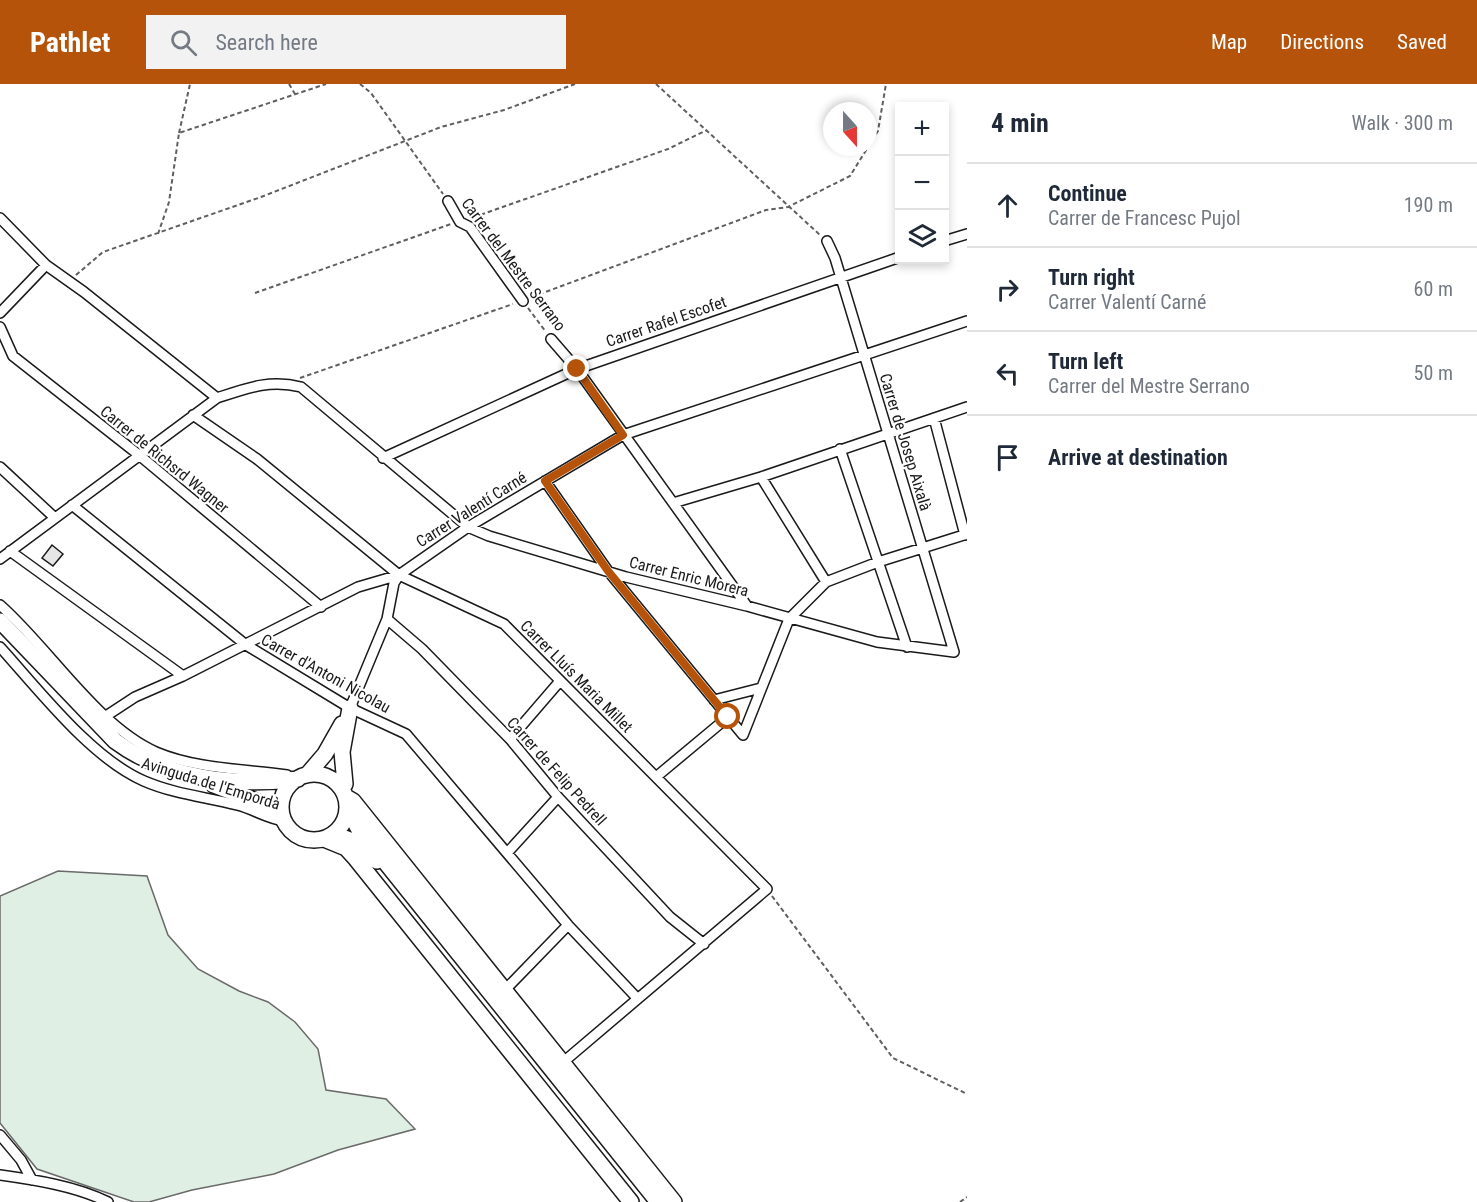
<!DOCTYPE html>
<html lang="en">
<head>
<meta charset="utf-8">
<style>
	:root { --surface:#fff; --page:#f2f2f3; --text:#1f2937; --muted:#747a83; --line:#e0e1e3; --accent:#b45309 }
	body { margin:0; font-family:"Roboto Condensed",sans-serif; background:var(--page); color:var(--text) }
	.controls { position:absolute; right:18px; top:18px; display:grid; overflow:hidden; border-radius:0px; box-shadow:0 3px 9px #0003 }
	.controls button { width:54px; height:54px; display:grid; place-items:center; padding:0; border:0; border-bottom:2px solid var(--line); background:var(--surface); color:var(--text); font:30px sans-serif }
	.compass { position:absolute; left:823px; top:18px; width:54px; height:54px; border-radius:50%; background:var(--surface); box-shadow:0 3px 9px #0003; rotate:159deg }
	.stop { position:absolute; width:18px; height:18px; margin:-14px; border:4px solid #b45309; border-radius:50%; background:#fff }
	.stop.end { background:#b45309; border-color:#fff; box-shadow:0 2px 6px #0008 }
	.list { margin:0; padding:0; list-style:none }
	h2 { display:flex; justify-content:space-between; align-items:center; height:78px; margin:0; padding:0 24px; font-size:26px }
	h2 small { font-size:20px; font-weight:400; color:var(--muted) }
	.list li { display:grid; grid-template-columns:39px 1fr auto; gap:18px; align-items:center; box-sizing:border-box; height:84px; padding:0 24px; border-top:2px solid var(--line) }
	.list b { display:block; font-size:22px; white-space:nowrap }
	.list p { margin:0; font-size:20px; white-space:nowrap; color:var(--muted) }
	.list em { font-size:20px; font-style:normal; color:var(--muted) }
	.icon { flex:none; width:33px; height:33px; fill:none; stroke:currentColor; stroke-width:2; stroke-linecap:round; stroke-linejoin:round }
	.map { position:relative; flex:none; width:967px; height:1118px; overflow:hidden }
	header { display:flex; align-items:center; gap:36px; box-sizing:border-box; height:84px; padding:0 30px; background:var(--accent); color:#fff }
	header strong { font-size:28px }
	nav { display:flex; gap:33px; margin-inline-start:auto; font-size:21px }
	.search { width:420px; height:54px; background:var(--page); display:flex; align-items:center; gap:15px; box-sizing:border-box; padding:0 21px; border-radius:0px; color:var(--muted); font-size:22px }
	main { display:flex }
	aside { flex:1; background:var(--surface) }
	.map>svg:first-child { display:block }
</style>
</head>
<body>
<header>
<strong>Pathlet</strong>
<div class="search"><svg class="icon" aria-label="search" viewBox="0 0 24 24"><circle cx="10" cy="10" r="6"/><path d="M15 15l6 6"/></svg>Search here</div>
<nav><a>Map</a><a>Directions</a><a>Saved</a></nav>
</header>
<main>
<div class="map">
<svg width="967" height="1118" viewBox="0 0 967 1118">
	<rect width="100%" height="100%" fill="#fff"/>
	<path fill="#e0efe3" stroke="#6a6a6a" stroke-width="1.5" d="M58,787L147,792L168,851L198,885L239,907L268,918L295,938L318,965L326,1006L386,1015L415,1045L338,1066L274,1090L192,1106L149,1118H134L37,1085L0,1039V812Z"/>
	<path fill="#e6e6e6" stroke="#1a1a1a" stroke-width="1.5" d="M52,461L63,470L53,482L42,474Z"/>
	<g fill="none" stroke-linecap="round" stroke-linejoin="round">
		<g stroke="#1a1a1a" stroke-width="12">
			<path id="street" d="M448,117L460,138L470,143L523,217
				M0,134L46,181L84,208L217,314
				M944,157L967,150
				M0,229L46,181
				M0,243L13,272L139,371L321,523
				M551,255L577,285L747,522
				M193,331L257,375L399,491L504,540L767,805L561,980
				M934,334L965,451
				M840,365L907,563
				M383,374L577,285L900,173
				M0,383L55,434
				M761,393L826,498
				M545,397L608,487L743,651L789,535L826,498L878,478L967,450
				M673,419L761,393L967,323
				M72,421L246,561L350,624L406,650L568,841L637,914
				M10,467L183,592
				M0,475L217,314C247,304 270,295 301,303L468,443L489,452L626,493L747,522L877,558L954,568L835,174L827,157
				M0,521C49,564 97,642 156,668C196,685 245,685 287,691
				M387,535L422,565L510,655L558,713L670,833L704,860
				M0,563C39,606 91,674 144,697C174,710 206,713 237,721C254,725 267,735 285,737
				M714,616L761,604
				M350,624L387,535L394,499L399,491
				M106,632L135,613L183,592L358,503L399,491L468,443L623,351L967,237
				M510,655L560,597
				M656,693L728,633
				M508,768L558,713
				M504,907L568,841
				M0,1051L21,1076L32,1096
				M0,1091C36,1096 75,1102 108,1118"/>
		</g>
		<g stroke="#1a1a1a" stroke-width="18">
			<path id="primary" d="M0,537L115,657C166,695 235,703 298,695
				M281 723a33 33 0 1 1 66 0a33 33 0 1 1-66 0Z
				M307,691L325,670L342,640
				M214,701L253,716L282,731
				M342,705L345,700L342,668L350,624
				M346,713L353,717L674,1118
				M348,725L358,744L658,1118
				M334,750L350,756L377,777
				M324,755L346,764L356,775L631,1118"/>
		</g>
		<path stroke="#5f5f5f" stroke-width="2" stroke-dasharray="4.5 3" stroke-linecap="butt" d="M289,0L295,10
			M360,0L371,9L443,110
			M656,0L820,151
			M179,49L190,0
			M868,63L878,47L886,0
			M475,135L477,132L668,65L707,46
			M158,150L169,118L179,49L326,0
			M76,191L103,168L261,113L441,43L504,26L575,0
			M255,209L451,140
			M532,213L766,126L788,123L850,92L868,63
			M528,224L546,248
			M300,294L513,220
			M772,812L893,974L967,1010
			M960,1118L967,1113"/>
		<use href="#street" stroke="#fff" stroke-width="9"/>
		<use href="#primary" stroke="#fff" stroke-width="15"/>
	</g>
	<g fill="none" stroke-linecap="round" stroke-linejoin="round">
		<path stroke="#b45309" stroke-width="8" d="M577,285L623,351L545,397L608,487L728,633"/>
	</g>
	<g text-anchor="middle" stroke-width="4.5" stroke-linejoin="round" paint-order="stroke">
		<g font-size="16" fill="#1a1a1a" stroke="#fff">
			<text transform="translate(514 180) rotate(53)" y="6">Carrer del Mestre Serrano</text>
			<text transform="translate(666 237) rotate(-19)" y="6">Carrer Rafel Escofet</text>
			<text transform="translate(906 358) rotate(73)" y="6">Carrer de Josep Aixalà</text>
			<text transform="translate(165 375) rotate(39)" y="6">Carrer de Richsrd Wagner</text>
			<text transform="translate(471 425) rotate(-32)" y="6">Carrer Valentí Carné</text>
			<text transform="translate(689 492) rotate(14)" y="6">Carrer Enric Morera</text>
			<text transform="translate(326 589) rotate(29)" y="6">Carrer d'Antoni Nicolau</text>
			<text transform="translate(577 592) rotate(45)" y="6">Carrer Lluís Maria Millet</text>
			<text transform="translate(557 687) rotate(48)" y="6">Carrer de Felip Pedrell</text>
			<text transform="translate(211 699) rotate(17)" y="6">Avinguda de l'Empordà</text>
		</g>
	</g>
</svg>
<div class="controls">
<button>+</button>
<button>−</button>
<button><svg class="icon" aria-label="layers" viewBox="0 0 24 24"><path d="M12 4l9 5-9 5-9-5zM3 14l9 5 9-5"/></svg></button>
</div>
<svg class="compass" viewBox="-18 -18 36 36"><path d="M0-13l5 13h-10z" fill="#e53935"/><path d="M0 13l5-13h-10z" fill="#747a83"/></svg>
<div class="stop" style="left:728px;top:633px"></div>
<div class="stop end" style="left:577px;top:285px"></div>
</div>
<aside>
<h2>4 min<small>Walk · 300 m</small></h2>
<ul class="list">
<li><svg class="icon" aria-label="ahead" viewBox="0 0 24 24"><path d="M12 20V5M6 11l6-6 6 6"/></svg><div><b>Continue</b><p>Carrer de Francesc Pujol</p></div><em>190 m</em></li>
<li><svg class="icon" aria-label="right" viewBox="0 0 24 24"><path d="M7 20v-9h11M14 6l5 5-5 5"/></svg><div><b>Turn right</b><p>Carrer Valentí Carné</p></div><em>60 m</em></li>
<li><svg class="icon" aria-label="left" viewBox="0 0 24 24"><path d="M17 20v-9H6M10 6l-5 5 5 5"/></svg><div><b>Turn left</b><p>Carrer del Mestre Serrano</p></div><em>50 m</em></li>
<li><svg class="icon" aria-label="arrive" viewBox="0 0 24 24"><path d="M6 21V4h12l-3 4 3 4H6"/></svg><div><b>Arrive at destination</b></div></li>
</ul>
</aside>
</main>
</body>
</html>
